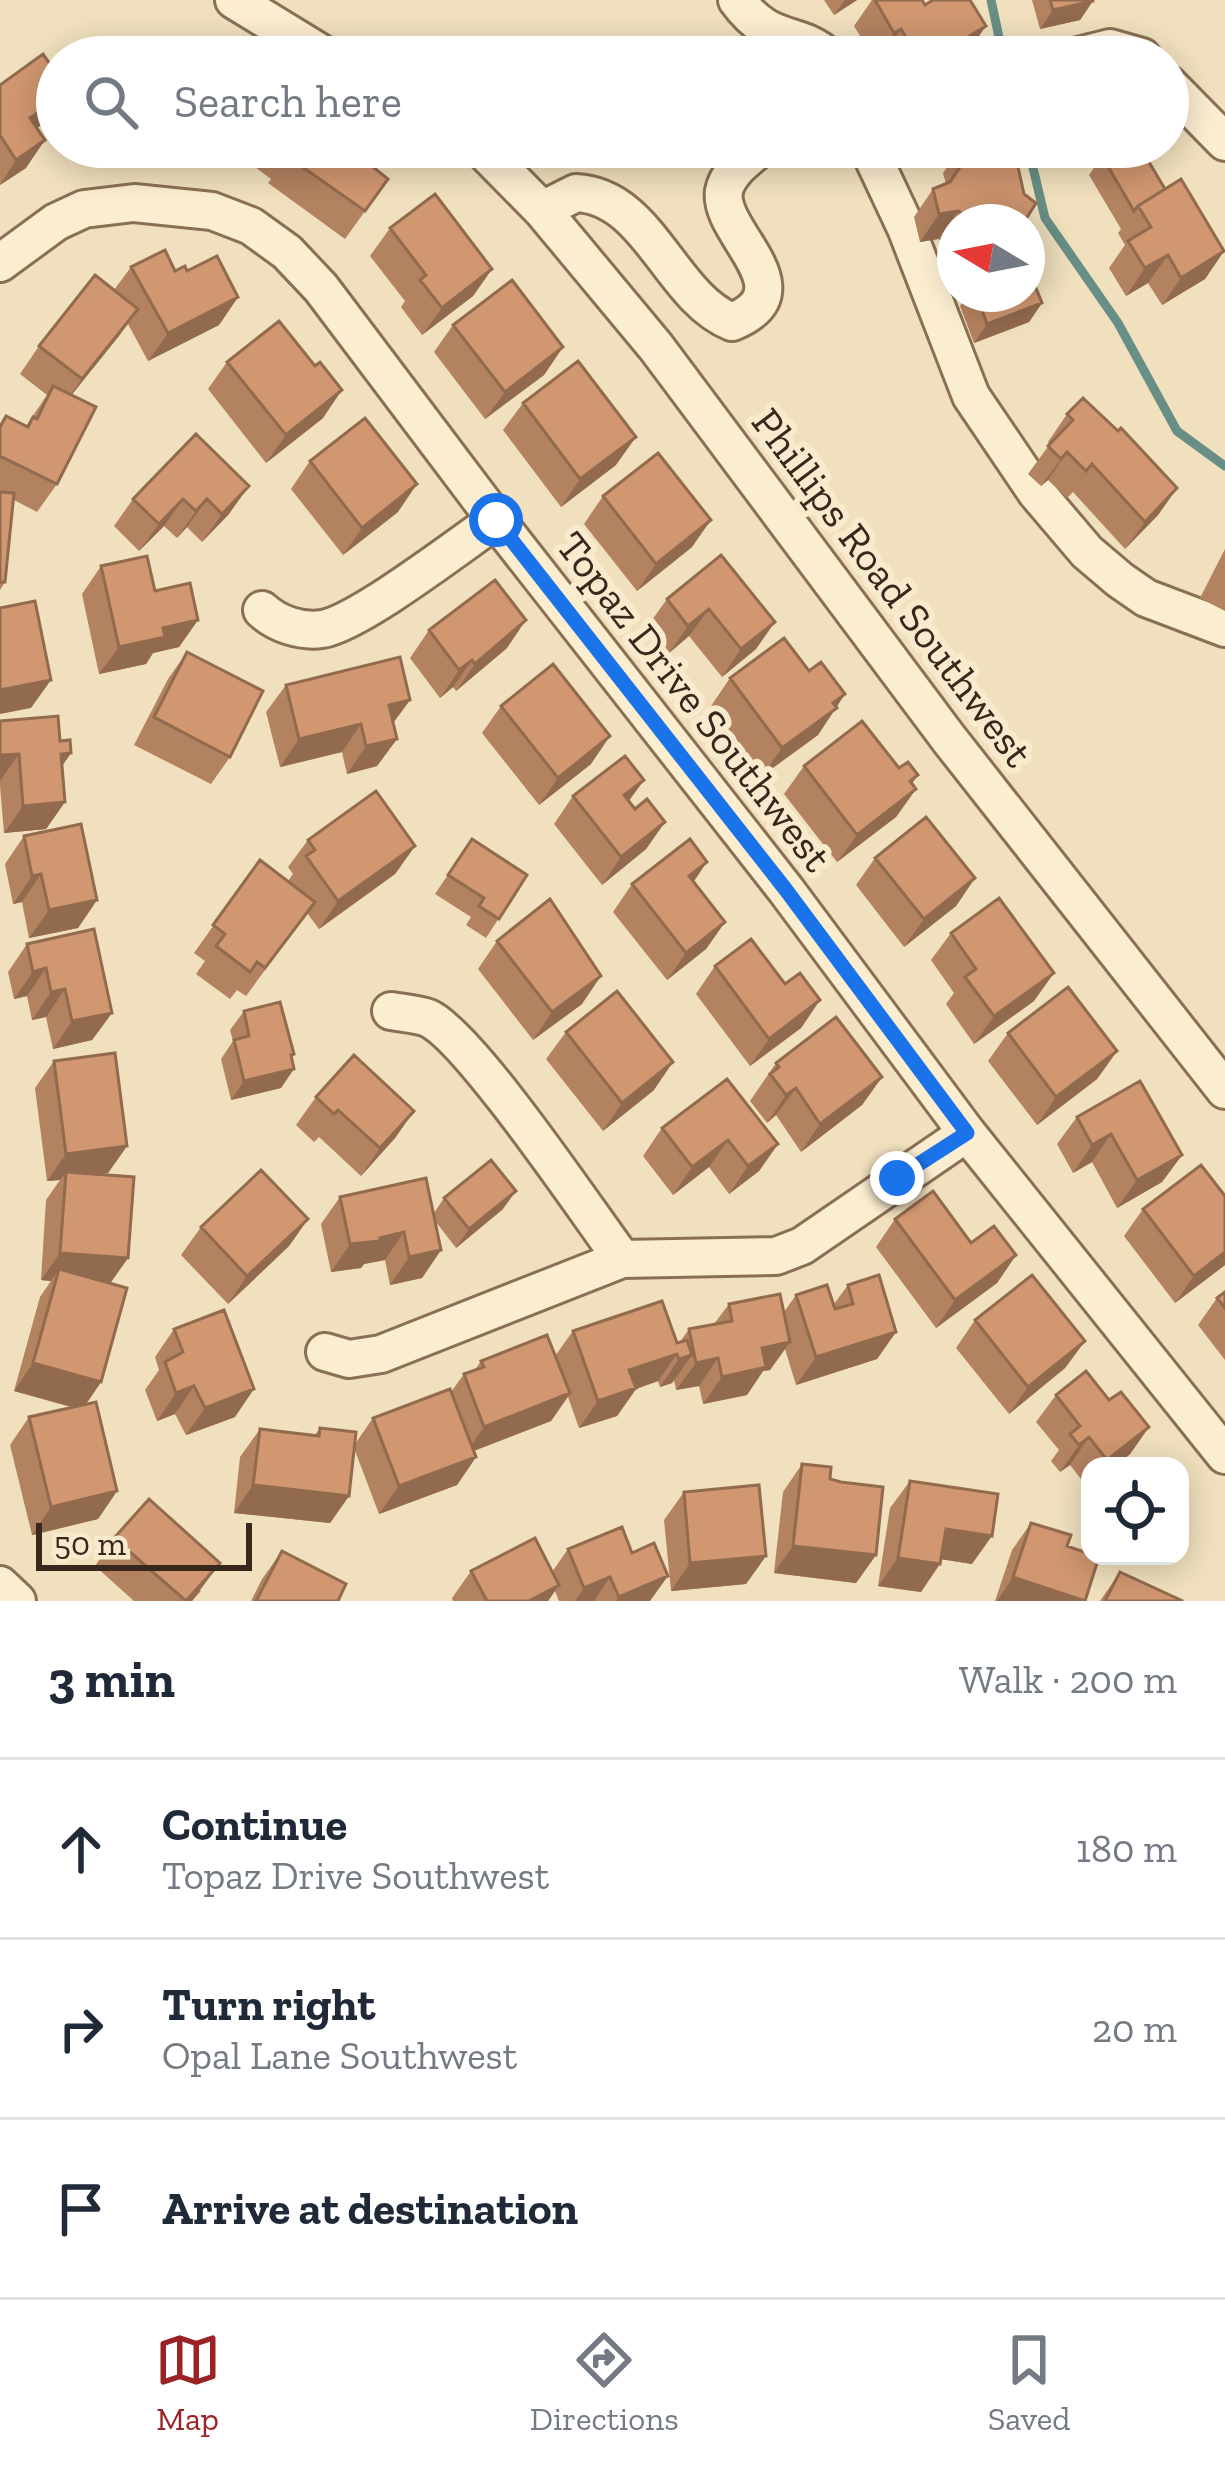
<!DOCTYPE html>
<html lang="en">
<head>
<meta charset="utf-8">
<style>
	:root { --surface:#fff; --page:#f2f2f3; --text:#1f2937; --muted:#747a83; --line:#e0e1e3; --accent:#9b2225 }
	body { margin:0; font-family:"Zilla Slab",serif; background:var(--page); color:var(--text) }
	.controls { position:absolute; right:36px; bottom:36px; display:grid; overflow:hidden; border-radius:24px; box-shadow:0 6px 30px #0003 }
	.controls button { width:108px; height:108px; display:grid; place-items:center; padding:0; border:0; border-bottom:3px solid var(--line); background:var(--surface); color:var(--text); font:60px sans-serif }
	.compass { position:absolute; left:937px; top:204px; width:108px; height:108px; border-radius:50%; background:var(--surface); box-shadow:0 6px 30px #0003; rotate:280deg }
	.scale { position:absolute; left:36px; bottom:30px; width:216px; box-sizing:border-box; padding-left:12px; border:6px solid #37281b; border-top:0; font-size:33px; line-height:42px; white-space:nowrap; color:#37281b; -webkit-text-stroke:9px #f7eacd; paint-order:stroke }
	.stop { position:absolute; width:36px; height:36px; margin:-27px; border:9px solid #1a73e8; border-radius:50%; background:#fff }
	.stop.end { background:#1a73e8; border-color:#fff; box-shadow:0 3px 12px #0008 }
	.list { margin:0; padding:0; list-style:none }
	h2 { display:flex; justify-content:space-between; align-items:center; height:156px; margin:0; padding:0 48px; font-size:51px }
	h2 small { font-size:39px; font-weight:400; color:var(--muted) }
	.list li { display:grid; grid-template-columns:78px 1fr auto; gap:36px; align-items:center; box-sizing:border-box; height:180px; padding:0 48px; border-top:3px solid var(--line) }
	.list b { display:block; font-size:45px; white-space:nowrap }
	.list p { margin:0; font-size:39px; white-space:nowrap; color:var(--muted) }
	.list em { font-size:39px; font-style:normal; color:var(--muted) }
	.icon { flex:none; width:66px; height:66px; fill:none; stroke:currentColor; stroke-width:2; stroke-linecap:round; stroke-linejoin:round }
	.map { position:relative; flex:none; width:1225px; height:1601px; overflow:hidden }
	.search { position:absolute; background:var(--surface); box-shadow:0 6px 30px #0003; left:36px; right:36px; top:36px; height:132px; display:flex; align-items:center; gap:30px; box-sizing:border-box; padding:0 42px; border-radius:66px; color:var(--muted); font-size:45px }
	.sheet { height:696px; background:var(--surface) }
	nav { display:flex; justify-content:space-around; align-items:center; box-sizing:border-box; height:168px; border-top:3px solid var(--line); background:var(--surface); font-size:33px; color:var(--muted) }
	nav a { display:grid; justify-items:center; gap:6px }
	nav .on { color:var(--accent) }
	.map>svg:first-child { display:block }
</style>
</head>
<body>
<div class="map">
<svg width="1225" height="1601" viewBox="0 0 1225 1601">
	<rect width="100%" height="100%" fill="#f0e0bd"/>
	<g fill="none" stroke-linecap="round" stroke-linejoin="round">
		<path stroke="#688f85" stroke-width="9" d="M991,0L1003,56
			M1028,147L1045,218L1118,323L1177,431L1225,466"/>
		<g stroke="#897055" stroke-width="42">
			<path id="minor" d="M234,0L327,57
				M737,0C771,47 798,29 828,57
				M1074,57L1110,48L1142,57
				M1168,84L1225,142
				M480,147L542,210L656,347L949,739L1225,1090
				M868,147L906,228L971,396L1036,492L1087,552L1120,580L1146,598L1225,628
				M542,210L576,193C649,196 670,297 732,322C810,290 717,233 724,191C728,172 747,159 761,147
				M0,263L56,222L84,209L134,203L212,211L251,226L287,252L321,288L496,520L786,890L967,1133L1225,1455
				M262,610C277,624 301,632 322,629C359,623 461,544 496,520
				M391,1011C402,1013 417,1014 428,1018C470,1037 588,1213 622,1259
				M325,1352L349,1359L381,1354L622,1259L776,1256L802,1246L967,1133
				M0,1585L17,1601"/>
		</g>
		<use href="#minor" stroke="#fbedd0" stroke-width="36"/>
	</g>
	<path fill="#b38260" d="M824,0H857L834,15Z
		M872,0H922L925,5L986,26L966,54L961,57H873L854,26Z
		M1032,0H1093L1080,20L1040,29Z
		M57,74V109L50,119L37,128L26,168L0,185V85Z
		M269,147H348L388,179L345,239L268,183L271,179L255,167Z
		M961,147H993L1024,222H955V249L938,239L920,242L914,217L933,189L946,184L943,173Z
		M1102,156L1165,189L1224,251L1205,279L1162,305L1148,283L1126,296L1109,268L1125,245L1118,233L1121,229L1089,175Z
		M390,228L492,269L473,296L422,335L401,307L405,301L370,256Z
		M131,267L187,271L238,297L219,325L148,361L128,324L71,395L57,484L37,512L14,500L5,582L0,590V424L6,416L26,426L47,395L20,374L39,346L114,290Z
		M968,294H1027L1042,303L1029,322L974,343L960,306Z
		M453,325L563,347L544,375L485,419L434,352Z
		M227,362L315,366L323,418L266,463L208,389Z
		M523,403L616,465L561,507L503,430Z
		M1067,414L1177,488L1158,515L1125,549L1073,492L1067,498L1048,480L1041,486L1028,474L1050,444L1048,442Z
		M196,434L229,514L202,542L187,527L177,538L164,526L139,551L114,526L133,499Z
		M310,461L398,512L343,555L291,489Z
		M603,496L692,547L637,591L584,524Z
		M1225,549V611L1200,598Z
		M721,555L756,649L722,677L689,636L669,653L647,627L667,599Z
		M101,566L155,591L198,620L179,647L153,653L146,664L99,674L82,594Z
		M429,630L507,648L456,691L453,687L440,698L410,658Z
		M187,652L230,757L211,784L134,745L168,679Z
		M809,671L845,694L818,735L763,775L711,706L730,678Z
		M286,685L410,700L393,723L397,739L377,766L347,774L342,752L280,767L266,712Z
		M501,706L591,764L539,805L482,733Z
		M0,721L60,741L71,753L62,766L65,802L46,829L4,833L0,786Z
		M804,766L912,784L916,789L896,817L837,862L784,794Z
		M644,780L629,801L635,809L665,822L646,849L602,885L554,824L573,796Z
		M24,836L97,900L78,928L29,938L22,902L13,904L5,864Z
		M472,839L527,875L486,938L466,925L471,917L435,894Z
		M308,840L415,846L395,874L319,929L307,913L246,996L237,990L230,999L196,974L205,961L194,953L260,860L288,881L293,874L288,867Z
		M875,858L975,878L956,906L904,947L856,885Z
		M694,881L725,922L706,949L667,980L613,912L632,884Z
		M951,933L1034,1001L974,1044L946,1004L954,993L931,960Z
		M497,941L582,1004L533,1040L478,969Z
		M27,944L112,1013L92,1040L53,1049L46,1017L32,1020L27,996L14,999L8,972Z
		M715,966L785,984L820,1000L801,1028L750,1066L696,994Z
		M244,1011L294,1054L281,1088L231,1100L221,1059L233,1041L230,1030Z
		M566,1032L654,1090L603,1131L546,1059Z
		M1008,1033L1117,1051L1097,1079L1037,1125L988,1061Z
		M54,1061L127,1146L108,1173L100,1174L128,1258L110,1283L101,1382L86,1404L117,1491L98,1519L32,1535L10,1445L29,1417L73,1407L14,1391L40,1297L51,1281L41,1280L46,1200L60,1180L47,1181L35,1088Z
		M776,1063L882,1077L862,1105L801,1152L776,1115L767,1123L750,1101Z
		M316,1097L414,1111L395,1138L361,1176L319,1137L314,1142L296,1125Z
		M1077,1117L1182,1155L1162,1182L1117,1208L1092,1162L1073,1173L1057,1144Z
		M662,1128L778,1144L759,1171L729,1194L709,1167L673,1195L643,1156Z
		M340,1197L434,1213L444,1198L503,1209L456,1248L436,1222L441,1250L422,1278L390,1285L385,1260L364,1264L361,1268L331,1272L321,1224Z
		M1143,1209L1225,1265L1175,1303L1124,1236Z
		M308,1219L289,1246L228,1304L181,1255L201,1227Z
		M895,1219L971,1243L1016,1255L997,1283L936,1328L876,1247Z
		M848,1285L896,1332L877,1359L796,1385L785,1349L770,1370L763,1371L747,1395L703,1404L699,1386L676,1390L674,1380L672,1383L660,1387L658,1381L636,1389L617,1416L579,1428L568,1397L551,1421L474,1451L476,1457L457,1485L379,1514L354,1448L349,1496L330,1523L234,1513L240,1457L260,1429L315,1435L320,1428L355,1444L373,1418L451,1392L464,1374L475,1370L481,1361L555,1356L573,1331L677,1343L680,1342L689,1329L714,1324L729,1304L784,1312L796,1295L834,1304Z
		M1225,1292V1360L1198,1325L1217,1298Z
		M975,1320L1085,1341L1065,1368L1009,1414L956,1348Z
		M174,1329L235,1417L186,1435L175,1414L157,1421L145,1390L159,1370L155,1357Z
		M1056,1395L1109,1400L1149,1427L1130,1454L1116,1466H1090V1486L1088,1488L1070,1465L1060,1472L1051,1461L1059,1450L1036,1422Z
		M802,1464L830,1479L876,1555L856,1583L774,1573L783,1492Z
		M910,1481L972,1564L941,1559L921,1592L878,1586L890,1508Z
		M684,1492L766,1556L746,1584L671,1591L664,1520Z
		M1031,1523L1085,1601H995L1012,1550Z
		M114,1538L201,1591L192,1601H134L95,1566Z
		M568,1549L650,1601H559L555,1591L548,1601H453L452,1598L471,1571L552,1572Z
		M282,1551L338,1601H251L262,1579Z
		M1120,1572L1183,1601H1100Z"/>
	<path fill="#926a4e" d="M845,0H857L834,15Z
		M1093,1L1080,20L1040,29L1053,10Z
		M986,26L966,54L961,57H935Z
		M901,29L882,57H878L894,33Z
		M57,100V109L50,119L11,146L30,118Z
		M45,140L26,168L0,185L16,160Z
		M92,147H128L124,152Z
		M958,211L938,239L920,242L939,214Z
		M1224,251L1205,279L1162,305L1181,278Z
		M1168,255L1148,283L1126,296L1145,268Z
		M492,269L473,296L422,335L442,308Z
		M238,297L219,325L148,361L168,333Z
		M1042,303L1029,322L974,343L987,324Z
		M138,309L119,336L62,407L82,379Z
		M563,347L544,375L485,419L505,392Z
		M342,390L323,418L266,463L286,435Z
		M636,437L616,465L561,507L580,479Z
		M1067,452L1048,480L1041,486L1061,459Z
		M417,484L398,512L343,555L362,528Z
		M249,486L229,514L202,542L222,514Z
		M1177,488L1158,515L1125,549L1145,522Z
		M183,499L164,526L139,551L159,524Z
		M207,499L187,527L177,538L196,511Z
		M711,520L692,547L637,591L656,564Z
		M709,609L689,636L669,653L688,626Z
		M198,620L179,647L153,653L146,664L99,674L119,647L163,628Z
		M526,620L507,648L456,691L475,664Z
		M775,622L756,649L722,677L741,649Z
		M472,660L453,687L440,698L459,670Z
		M51,680L31,708L0,714V690Z
		M845,694L818,735L763,775L782,748Z
		M410,700L390,727L389,705Z
		M361,724L342,752L280,767L299,739Z
		M610,736L591,764L539,805L558,778Z
		M397,739L377,766L347,774L366,746Z
		M71,753L52,780L61,754Z
		M19,754L0,781V755Z
		M918,775L899,802L916,789L896,817L837,862L857,835Z
		M644,780L624,807V795Z
		M65,802L46,829L4,833L23,806Z
		M665,822L646,849L602,885L621,857Z
		M415,846L395,874L319,929L338,901Z
		M707,862L688,890L689,876Z
		M41,874L22,902L13,904L32,876Z
		M975,878L956,906L904,947L924,919Z
		M97,900L78,928L29,938L49,910Z
		M725,922L706,949L667,980L686,953Z
		M46,968L27,996L14,999L33,972Z
		M1054,973L1034,1001L974,1044L994,1016Z
		M601,976L582,1004L533,1040L552,1012Z
		M65,989L46,1017L32,1020L51,992Z
		M820,1000L801,1028L750,1066L769,1039Z
		M112,1013L92,1040L53,1049L72,1021Z
		M1117,1051L1097,1079L1037,1125L1056,1097Z
		M294,1054L281,1072L294,1069L281,1088L231,1100L244,1081Z
		M673,1062L654,1090L603,1131L622,1103Z
		M882,1077L862,1105L801,1152L820,1124Z
		M796,1088L776,1115L767,1123L786,1095Z
		M414,1111L395,1138L361,1176L380,1148Z
		M1111,1134L1092,1162L1073,1173L1092,1145Z
		M728,1140L709,1167L673,1195L692,1167Z
		M778,1144L759,1171L729,1194L748,1166Z
		M127,1146L108,1173L65,1179L66,1172L60,1180L47,1181L66,1154Z
		M1182,1155L1162,1182L1117,1208L1137,1180Z
		M516,1191L503,1209L456,1248L469,1229Z
		M308,1219L289,1246L228,1304L247,1276Z
		M404,1232L385,1260L364,1264L361,1268L331,1272L350,1244Z
		M441,1250L422,1278L390,1285L409,1257Z
		M1225,1252V1265L1175,1303L1194,1276Z
		M60,1253L128,1258L109,1285L59,1269L51,1281L41,1280Z
		M1016,1255L997,1283L936,1328L955,1300Z
		M896,1332L877,1359L796,1385L816,1357Z
		M1085,1341L1065,1368L1009,1414L1028,1387Z
		M790,1342L770,1370L763,1371L747,1395L703,1404L722,1377L762,1348Z
		M677,1354L658,1381L636,1389L617,1416L579,1428L598,1401L629,1370Z
		M692,1355L672,1383L660,1387L679,1359Z
		M718,1358L699,1386L676,1390L696,1363Z
		M33,1363L101,1382L82,1410L14,1391Z
		M194,1386L175,1414L157,1421L176,1393Z
		M254,1389L235,1417L186,1435L205,1408Z
		M570,1393L551,1421L465,1454L484,1427Z
		M1149,1427L1130,1454L1116,1466H1103L1107,1460Z
		M1089,1437L1070,1465L1060,1472L1079,1445Z
		M476,1457L457,1485L379,1514L399,1486Z
		M253,1485L349,1496L330,1523L234,1513Z
		M117,1491L98,1519L32,1535L51,1507Z
		M946,1529L992,1536L972,1564L927,1557Z
		M793,1546L876,1555L856,1583L774,1573Z
		M766,1556L746,1584L671,1591L690,1563Z
		M898,1558L940,1564L921,1592L878,1586Z
		M220,1563L192,1601H186Z
		M668,1576L650,1601H616L619,1597Z
		M610,1577L594,1601H575L584,1588Z
		M1013,1577L1085,1601H997Z
		M559,1585L548,1601H529Z"/>
	<path fill="#d09770" stroke="#926a4e" stroke-width="3" d="M875,0H922L925,5L933,0H970L986,26L935,57H918L901,29L894,33Z
		M1050,0H1093V1L1053,10Z
		M171,53L203,57H170Z
		M43,54L57,74V100L30,118L45,140L16,160L0,135V85Z
		M285,147H348L388,179L365,211L287,156L291,151Z
		M963,147H993L994,152L1018,167L1024,194L1036,203L1024,222L1009,219L998,222H975L958,211L939,214L933,189L950,182L966,158Z
		M1119,147H1140L1165,189L1138,206L1134,211L1102,156Z
		M1181,179L1224,251L1181,278L1168,255L1145,268L1128,241L1151,227L1138,206Z
		M435,194L492,269L442,308L420,280L426,275L390,228Z
		M165,250L175,271L185,266L187,271L217,256L238,297L168,333L131,267Z
		M1027,266L1042,303L987,324L976,294H1027Z
		M95,275L138,309L82,379L39,346Z
		M512,280L563,347L505,392L453,325Z
		M279,321L315,366L320,362L342,390L286,435L227,362Z
		M578,361L636,437L580,479L523,403Z
		M53,386L96,407L57,484L0,456V427L6,416L28,427L33,417L37,419Z
		M1083,398L1118,431L1121,428L1177,488L1145,522L1092,464L1086,471L1067,452L1061,459L1048,446L1073,420L1067,414Z
		M365,418L417,484L362,528L310,461Z
		M196,434L249,486L222,514L207,499L196,511L183,499L159,524L133,499Z
		M658,453L711,520L656,564L603,496Z
		M0,492L14,493L5,582H0Z
		M721,555L775,622L741,649L709,609L688,626L667,599Z
		M147,556L155,591L190,583L198,620L163,628L165,637L119,647L101,566Z
		M495,580L526,620L475,664L472,660L459,670L429,630Z
		M35,601L51,680L0,690V608Z
		M784,638L809,671L821,662L845,694L833,703L837,708L782,748L730,678Z
		M187,652L263,691L230,757L154,717Z
		M400,657L410,700L389,705L397,739L366,746L361,724L299,739L286,685Z
		M553,664L610,736L558,778L501,706Z
		M58,716L60,741L70,740L71,753L61,754L65,802L23,806L19,754L0,755V721Z
		M862,721L899,768L908,762L918,775L910,781L916,789L857,835L804,766Z
		M625,756L644,780L624,795L635,809L647,799L665,822L621,857L573,796Z
		M376,791L415,846L338,901L306,856L315,850L308,840Z
		M926,817L975,878L924,919L875,858Z
		M81,824L97,900L49,910L41,874L32,876L24,836Z
		M472,839L527,875L499,919L479,906L484,898L448,875Z
		M690,839L707,862L689,876L725,922L686,953L632,884Z
		M260,860L315,902L265,968L257,962L250,972L216,946L225,934L213,925Z
		M999,898L1054,973L994,1016L965,977L976,969L951,933Z
		M550,899L601,976L552,1012L497,941Z
		M94,929L112,1013L72,1021L65,989L51,992L46,968L33,972L27,944Z
		M751,939L785,984L800,973L820,1000L769,1039L715,966Z
		M1068,987L1117,1051L1056,1097L1008,1033Z
		M617,991L673,1062L622,1103L566,1032Z
		M280,1002L294,1054L291,1055L294,1069L244,1081L234,1040L249,1036L244,1011Z
		M836,1017L882,1077L820,1124L796,1088L786,1095L770,1074L779,1067L776,1063Z
		M115,1053L127,1146L66,1154L54,1061Z
		M354,1055L414,1111L380,1148L338,1110L334,1114L316,1097Z
		M727,1079L778,1144L748,1166L728,1140L692,1167L662,1128Z
		M1140,1081L1182,1155L1137,1180L1111,1134L1092,1145L1077,1117Z
		M491,1160L516,1191L469,1229L444,1198Z
		M1201,1165L1225,1196V1252L1194,1276L1143,1209Z
		M261,1170L308,1219L247,1276L201,1227Z
		M66,1172L134,1177L128,1258L60,1253Z
		M426,1178L441,1250L409,1257L404,1232L380,1238V1241L350,1244L340,1197Z
		M933,1191L971,1243L994,1226L1016,1255L955,1300L895,1219Z
		M59,1269L127,1288L101,1382L33,1363Z
		M879,1275L896,1332L816,1357L796,1295L827,1285L835,1309L853,1304L848,1285Z
		M1032,1275L1085,1341L1028,1387L975,1320Z
		M1225,1292V1308L1217,1298Z
		M780,1294L790,1342L762,1348L766,1367L722,1377L718,1358L696,1363L689,1329L732,1321L729,1304Z
		M662,1301L677,1343L687,1340L692,1355L679,1359L677,1354L629,1370L636,1388L598,1401L573,1331Z
		M224,1310L254,1389L205,1408L194,1386L176,1393L165,1362L183,1352L174,1329Z
		M547,1335L570,1393L484,1427L464,1374L484,1367L481,1361Z
		M1086,1371L1109,1400L1121,1392L1149,1427L1107,1460L1089,1437L1079,1445L1070,1434L1080,1426L1056,1395Z
		M450,1389L476,1457L399,1486L373,1418Z
		M96,1402L117,1491L51,1507L29,1417Z
		M320,1428L356,1432L349,1496L253,1485L260,1429L319,1436Z
		M802,1464L831,1467L830,1479L841,1482L883,1487L876,1555L793,1546Z
		M910,1481L998,1494L992,1536L946,1529L940,1564L898,1558Z
		M759,1485L766,1556L690,1563L684,1492Z
		M149,1499L220,1563L186,1601L114,1538Z
		M1031,1523L1071,1535L1067,1546L1090,1554V1556L1099,1557L1085,1601L1013,1577Z
		M622,1527L632,1553L654,1543L668,1576L619,1597L610,1577L584,1588L568,1549Z
		M535,1538L559,1585L529,1601H487L471,1571Z
		M282,1551L346,1584L338,1601H256Z
		M1120,1572L1183,1601H1105Z"/>
	<g fill="none" stroke-linecap="round" stroke-linejoin="round">
		<path stroke="#1a73e8" stroke-width="15" d="M496,520L786,890L967,1133L897,1178"/>
	</g>
	<g text-anchor="middle" stroke-width="12" stroke-linejoin="round" paint-order="stroke">
		<g font-size="42" fill="#37281b" stroke="#f7eacd">
			<text transform="translate(893 587) rotate(53)" y="15">Phillips Road Southwest</text>
			<text transform="translate(695 701) rotate(52)" y="15">Topaz Drive Southwest</text>
		</g>
	</g>
</svg>
<div class="controls">
<button><svg class="icon" aria-label="locate" viewBox="0 0 24 24"><circle cx="12" cy="12" r="6"/><path d="M12 2v4M12 18v4M2 12h4M18 12h4"/></svg></button>
</div>
<svg class="compass" viewBox="-18 -18 36 36"><path d="M0-13l5 13h-10z" fill="#e53935"/><path d="M0 13l5-13h-10z" fill="#747a83"/></svg>
<div class="scale">50 m</div>
<div class="stop" style="left:496px;top:520px"></div>
<div class="stop end" style="left:897px;top:1178px"></div>
<div class="search"><svg class="icon" aria-label="search" viewBox="0 0 24 24"><circle cx="10" cy="10" r="6"/><path d="M15 15l6 6"/></svg>Search here</div>
</div>
<section class="sheet">
<h2>3 min<small>Walk · 200 m</small></h2>
<ul class="list">
<li><svg class="icon" aria-label="ahead" viewBox="0 0 24 24"><path d="M12 20V5M6 11l6-6 6 6"/></svg><div><b>Continue</b><p>Topaz Drive Southwest</p></div><em>180 m</em></li>
<li><svg class="icon" aria-label="right" viewBox="0 0 24 24"><path d="M7 20v-9h11M14 6l5 5-5 5"/></svg><div><b>Turn right</b><p>Opal Lane Southwest</p></div><em>20 m</em></li>
<li><svg class="icon" aria-label="arrive" viewBox="0 0 24 24"><path d="M6 21V4h12l-3 4 3 4H6"/></svg><div><b>Arrive at destination</b></div></li>
</ul>
</section>
<nav>
<a class="on"><svg class="icon" aria-label="map" viewBox="0 0 24 24"><path d="M3 6l6-2 6 2 6-2v14l-6 2-6-2-6 2zM9 4v14M15 6v14"/></svg>Map</a>
<a><svg class="icon" aria-label="directions" viewBox="0 0 24 24"><path d="M12 3l9 9-9 9-9-9zM9 14v-3h6M13 9l2 2-2 2"/></svg>Directions</a>
<a><svg class="icon" aria-label="saved" viewBox="0 0 24 24"><path d="M7 4h10v16l-5-4-5 4z"/></svg>Saved</a>
</nav>
</body>
</html>
